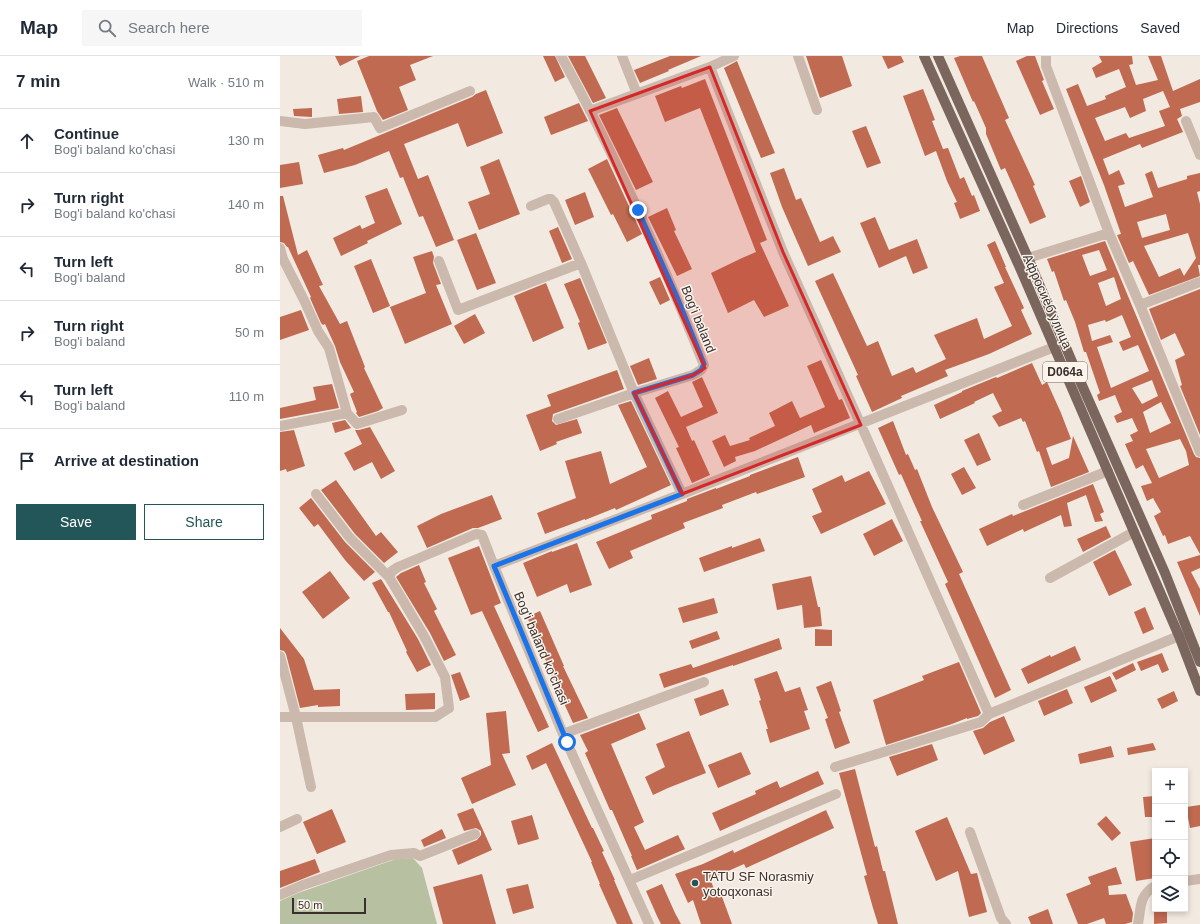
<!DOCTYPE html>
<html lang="en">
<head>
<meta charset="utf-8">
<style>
	:root { --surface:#fff; --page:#f6f6f7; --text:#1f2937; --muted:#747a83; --line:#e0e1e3; --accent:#225658 }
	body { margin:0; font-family:Arial,sans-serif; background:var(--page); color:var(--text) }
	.controls { position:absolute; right:12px; bottom:12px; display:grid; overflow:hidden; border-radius:0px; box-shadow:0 2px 6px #0003 }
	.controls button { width:36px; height:36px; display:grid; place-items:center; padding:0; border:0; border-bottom:1px solid var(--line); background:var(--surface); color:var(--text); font:20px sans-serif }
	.scale { position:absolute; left:12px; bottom:10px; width:74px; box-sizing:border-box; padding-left:4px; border:2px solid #392f2b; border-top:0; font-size:11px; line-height:14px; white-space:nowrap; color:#392f2b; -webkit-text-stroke:3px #faf4ed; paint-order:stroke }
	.stop { position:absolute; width:12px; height:12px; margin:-9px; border:3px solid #1a73e8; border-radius:50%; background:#fff }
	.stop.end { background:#1a73e8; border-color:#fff; box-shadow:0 1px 4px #0008 }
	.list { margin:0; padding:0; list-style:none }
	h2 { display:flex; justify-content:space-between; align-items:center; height:52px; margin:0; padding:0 16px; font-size:17px }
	h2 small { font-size:13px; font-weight:400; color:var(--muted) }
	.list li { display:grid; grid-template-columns:26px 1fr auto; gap:12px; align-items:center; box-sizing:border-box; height:64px; padding:0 16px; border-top:1px solid var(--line) }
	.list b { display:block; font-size:15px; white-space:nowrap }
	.list p { margin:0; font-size:13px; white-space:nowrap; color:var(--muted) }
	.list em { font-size:13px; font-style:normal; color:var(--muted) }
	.actions { display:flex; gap:8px; padding:12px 16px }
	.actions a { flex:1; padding:9px 0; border:1px solid var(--accent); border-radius:0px; text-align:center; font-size:14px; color:var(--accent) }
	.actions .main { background:var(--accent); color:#fff }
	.icon { flex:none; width:22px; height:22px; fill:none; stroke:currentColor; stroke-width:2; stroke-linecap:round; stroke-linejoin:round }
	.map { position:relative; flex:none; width:920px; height:868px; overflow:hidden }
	header { display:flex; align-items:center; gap:24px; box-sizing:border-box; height:56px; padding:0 20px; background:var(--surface); border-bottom:1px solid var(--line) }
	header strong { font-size:19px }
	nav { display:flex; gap:22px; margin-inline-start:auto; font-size:14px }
	.search { width:280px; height:36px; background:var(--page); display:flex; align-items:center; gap:10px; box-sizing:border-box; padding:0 14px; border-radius:0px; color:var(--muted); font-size:15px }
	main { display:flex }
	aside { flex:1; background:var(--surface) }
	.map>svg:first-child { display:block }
</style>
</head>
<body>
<header>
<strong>Map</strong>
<div class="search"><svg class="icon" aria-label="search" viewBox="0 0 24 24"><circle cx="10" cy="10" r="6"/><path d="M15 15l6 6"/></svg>Search here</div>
<nav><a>Map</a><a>Directions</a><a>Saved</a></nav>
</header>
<main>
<aside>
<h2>7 min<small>Walk · 510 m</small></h2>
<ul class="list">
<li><svg class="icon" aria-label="ahead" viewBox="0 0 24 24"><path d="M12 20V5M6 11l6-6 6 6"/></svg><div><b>Continue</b><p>Bog'i baland ko'chasi</p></div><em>130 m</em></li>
<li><svg class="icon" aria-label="right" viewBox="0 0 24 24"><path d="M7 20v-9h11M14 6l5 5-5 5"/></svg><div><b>Turn right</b><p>Bog'i baland ko'chasi</p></div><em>140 m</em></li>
<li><svg class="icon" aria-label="left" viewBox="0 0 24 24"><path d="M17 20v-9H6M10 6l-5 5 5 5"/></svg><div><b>Turn left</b><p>Bog'i baland</p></div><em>80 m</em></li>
<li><svg class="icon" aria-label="right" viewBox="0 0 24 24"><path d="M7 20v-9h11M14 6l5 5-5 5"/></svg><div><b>Turn right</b><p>Bog'i baland</p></div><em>50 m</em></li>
<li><svg class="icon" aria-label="left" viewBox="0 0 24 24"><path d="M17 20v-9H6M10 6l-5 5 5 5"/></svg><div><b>Turn left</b><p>Bog'i baland</p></div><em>110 m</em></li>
<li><svg class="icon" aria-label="arrive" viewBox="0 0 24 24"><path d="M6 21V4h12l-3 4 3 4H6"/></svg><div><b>Arrive at destination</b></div></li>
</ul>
<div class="actions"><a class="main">Save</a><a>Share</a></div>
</aside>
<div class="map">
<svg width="920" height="868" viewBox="0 0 920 868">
	<rect width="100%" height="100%" fill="#f2e9e0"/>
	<path fill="#b7c1a1" d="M133,802L142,812L157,868H0V845L18,837L116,803Z"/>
	<path fill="#c06a51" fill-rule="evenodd" d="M55,0H80L60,10Z
		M89,0H153L130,9L136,24L119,31L128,54L103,64L97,55L77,5Z
		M263,0H275L285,21L275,26Z
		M288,0H305L326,42L313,47Z
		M390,0H421L388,14L389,15L360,27L354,14Z
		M526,0H562L572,30L540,42Z
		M602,0H621L624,6L608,13Z
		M680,0H702L729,62L725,64L755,129L753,130L766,161L750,168L725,112L721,114L706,78V72L694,45L693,46L674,2Z
		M747,0H755L764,24L762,25L774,53L760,59L736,5Z
		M819,0H852L853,8L849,9L856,29L878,24L868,0H881L893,35L920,23V46L900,53L902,60L897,63L903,76L862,92L860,88L823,103L829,119L839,114L845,128L838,130L845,151L873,141L865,118L872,115L878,132L907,123V120L920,117V135L917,136L920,148V209H918L920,220L869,239L853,205L849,207L837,179L841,178L824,129L786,33L798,28L807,50L826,43L825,40L846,31L839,13L816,22L812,12L822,6ZM883,35L890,51L879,55L885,70L849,82L846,77L825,85L815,62L845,51L850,62L866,55L863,43ZM886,158L890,174L862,182L857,166ZM908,177L916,202L904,220L900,212L879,221L864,190Z
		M457,5L495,97L481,102L444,12Z
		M425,23L487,184L480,187L509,250L484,261L474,244L448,257L431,217L462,202L476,196L420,52L385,66L375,40L401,30L402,32Z
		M643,33L655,64L652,65L663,93L668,92L680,123L684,121L692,140L694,139L700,155L680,163L674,147L677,146L667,125L656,95L645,100L623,40Z
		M206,34L223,77L187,91L178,67L124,88L138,123L148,119L174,184L156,191L143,160L139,161L123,121L120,122L109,95L75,109L44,117L38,99L63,92L64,94L192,41L196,38Z
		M81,40L83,56L59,58L57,43Z
		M299,47L308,65L271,79L264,61Z
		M32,52V61L14,60L13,53Z
		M337,52L373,126L356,134L319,59Z
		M586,70L601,107L587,112L572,75Z
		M219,103L240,158L199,174L188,146L210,138L200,111Z
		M327,103L362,178L347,186L333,158L331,159L308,113Z
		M19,106L23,128L0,132V109Z
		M504,112L516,144L521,142L540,186L553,180L561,196L528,210L502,151L490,117Z
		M801,120L810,146L800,151L789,125Z
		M107,132L122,168L87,185L88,187L61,200L53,182L80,169L82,173L95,167L85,140Z
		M305,136L314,161L295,169L285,144Z
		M0,140H3L18,199L27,194L43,229L39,230L60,268L67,265L85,311L84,312L103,352L98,355L79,361L76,357L77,356L70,338L74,336L60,306L55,290L45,268L43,269L41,267L30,242L31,241L8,191H7L4,187L0,186Z
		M387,152L396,174L394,175L412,213L397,220L368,161Z
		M595,161L609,194L637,183L648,212L633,218L626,200L599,212L580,167Z
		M278,171L292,203L282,207L269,175Z
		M196,177L216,227L197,234L177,184Z
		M715,185L726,211H725L744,252L741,254L752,278L709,298L665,314L668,320L621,340L622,342L592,356L576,320L578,319L535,225L553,217L587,290L598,285L612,320L633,311L636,317L666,303L654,279L697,262L704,283L732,270L714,231L724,227L707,189Z
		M825,185L914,398L916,401L920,402V498L910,480L888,488L885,479L883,480L874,460L881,456L873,442L867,445L861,430L872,427L863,409L856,413L845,388L853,385L850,379L858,375L852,362L837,367L834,360L842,356L835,339L819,345L817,339L820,337L806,296H804L795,266L786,244L784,245L774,215L772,216L767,203ZM819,194L827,214L810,220L802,199ZM834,221L841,243L826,250L818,227ZM842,259L851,281L839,286L843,295L858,289L869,315L831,332L817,291L833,286L830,279L812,285L808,269L825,264L826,266ZM872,324L878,340L862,348L852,332ZM881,346L891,367L870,377L863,356ZM900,383L906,395L909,409L879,422L866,393Z
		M152,195L154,201L153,207L161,228L156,229L172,268L125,288L110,251L146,237L133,201Z
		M91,203L110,250L93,257L74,210Z
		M380,221L390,244L380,249L369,226Z
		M300,222L327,287L308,294L298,267L300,266L284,228Z
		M266,227L284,272L253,286L234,240Z
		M920,233V379L900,330L902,329L895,304L905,299L895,277L881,284L869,253Z
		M21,254L29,274L0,284V261Z
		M195,258L205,277L184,288L174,270Z
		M369,302L377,323L358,329L350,310Z
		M541,304L559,344L562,343L570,362L534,377L531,369L475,395L455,401L456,405L444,411L432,385L445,379L450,390L470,384L469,382L495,370L489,357L512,345L520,362L545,351L527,310Z
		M752,307L762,329L767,326L781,357L791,383L766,392L772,409L789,402L793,380L809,416L771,431L759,395L757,396L745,365L743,366L741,362L719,371L712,360L722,355L713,337L694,346L695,347L660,363L654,349L682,336V335L716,321L717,322Z
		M337,314L344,333L273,358L272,365L276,369L297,363L302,377L276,386L277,388L260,395L246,359L271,350L267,339Z
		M422,321L438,357L406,371L412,385L414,384L430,419L412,427L396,392L399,391L375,342L388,335L401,361L423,351L412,326Z
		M52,328L59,352L0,363V352L36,344L33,331Z
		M351,345L391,429L336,454L335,452L305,464V463L265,478L257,457L296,442L285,405L321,395L330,428L367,411L338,349Z
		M65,364L71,372L55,377L52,367Z
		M613,365L626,399L628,398L635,414L637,413L652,451L683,516L679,518L731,634L715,642L665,528L668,526L640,465H642L632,443L621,418L619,419L598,372Z
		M90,371L115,415L101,423L92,406L74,415L64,397L82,388L75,374H79Z
		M14,374L25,410L7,416L6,413L0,415V376Z
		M699,377L711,404L697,410L684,384Z
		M518,401L525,421L477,438L476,436L442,449L443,452L403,467L405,472L350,495L353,502L329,513L316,486L372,463L371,459L407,445V443L436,432V433L470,420V419Z
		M684,411L696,432L682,439L671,418Z
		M589,415L606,448L541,478L532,460L542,456L532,433L562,419L565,426Z
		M56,424L96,480L101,476L118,496L104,507L75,478L41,434Z
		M813,428L824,456L820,458L823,465L815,466L806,439L787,447L792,470L784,471L781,459L744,476L743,473L707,490L699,473L732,458L733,460Z
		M212,439L222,463L198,472H193L147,492L137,470L161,458Z
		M31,442L65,486L95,516L84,525L65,504L38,468L34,471L19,452Z
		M612,463L623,485L594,500L583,478Z
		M826,470L831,481L803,496L797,483Z
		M480,482L485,495L424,516L419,502L452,490V492Z
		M297,487L312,529L290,537L287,528L257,541L243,507L272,495V496Z
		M199,490L221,547L214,550L269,671L258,676L202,555L191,559L168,502Z
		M835,494L852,529L829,540L813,506Z
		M920,499V512L911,516L920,533V560L897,506Z
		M139,509L146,526L144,527L157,553L154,555L176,599L164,605L150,577L116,521L121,517Z
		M50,515L70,542L43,563L22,536Z
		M531,520L538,551H540L542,570L524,572L522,549L497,554L492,528Z
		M101,523L138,583L151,609L137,616L126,596L127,595L109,556H108L92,527Z
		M434,542L438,557L403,567L398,552Z
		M865,551L874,573L863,578L854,556Z
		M260,555L284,610H283L308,662L293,667L271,619H272L247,561Z
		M0,572L24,603L34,634L60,633V650L38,651V649L20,652L6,598L4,595L0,594Z
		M535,573L552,574V590H535Z
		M437,575L440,583L412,593L409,585Z
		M499,582L502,593L453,610V609L384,632L379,618L411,608L413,612Z
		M795,590L801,604L748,628L741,613L770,599L771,601Z
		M882,597L889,614L882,617L878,608L861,615L857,606Z
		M679,606L701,657L698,660L687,663V662L672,668L606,689L593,644L644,624L642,620Z
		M853,607L856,614L836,624L832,617Z
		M497,615L505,636L520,631L528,654L524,655L530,673L490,687L486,673H488L479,645L481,644L474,623Z
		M180,616L190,641L180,645L171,619Z
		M830,620L837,635L811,647L804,631Z
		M551,625L561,655L559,656L570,687L555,693L545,663L548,662L536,631Z
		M443,633L449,649L420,660L414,643Z
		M787,633L793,647L764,660L758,645Z
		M894,635L898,645L882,653L877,643Z
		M155,637V653L126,654L125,638Z
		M226,655L230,697L222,698L236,729L192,748L181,722L211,709L206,657Z
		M359,657L366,673L331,688L364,766L354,771L365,794L398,779L405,793L357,814L351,800H352L332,754H330L305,697L308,695L300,679Z
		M724,660L735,685L704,699L693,675L703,672L710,666Z
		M409,675L426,717L388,732L373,739L365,721L385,711L376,688Z
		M272,687L312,772H313L324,795L322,796L335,824H334L353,868H337L319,828H320L311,806H312L266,707L252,714L246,700Z
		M873,687L876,694L848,699L847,692Z
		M652,688L658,704L617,720L609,701Z
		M831,690L834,701L800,708L798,698Z
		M461,696L471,718L438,732L428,709Z
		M575,713L595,791L597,790L603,815H605L618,868H598L593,852L584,820L587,819L559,717Z
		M538,715L544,728L440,775L432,757L476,738L475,735L497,725L500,732Z
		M875,740V761H865L863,741Z
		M920,749V770L910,772L906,751Z
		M193,752L212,794L178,809L172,794L197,784L201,779V775L196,772L184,775L177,758Z
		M52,753L66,786L37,798L23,766Z
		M546,754L554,772L466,812L464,808L430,823L437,840L441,838L452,868H421L413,844L408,847L395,818L423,808L453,794L454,797Z
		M252,759L259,783L238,789L231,765Z
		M826,760L841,777L832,785L817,768Z
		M667,761L691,818L697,817L707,856L689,861L678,815L656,825L635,775Z
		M162,773L166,782L144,791L141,784Z
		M875,782V822L856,825L850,786Z
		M35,803L40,816L0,832V815Z
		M836,811L842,828L828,830L829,839L846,838L853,857L852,866L845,868H826L824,862L807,868H798L786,838L811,828L808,821Z
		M202,818L216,868H163L153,831Z
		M248,828L254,852L233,858L226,833Z
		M382,828L395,857L401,868H381L377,860L366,835Z
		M768,853L773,868H751L748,861Z
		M874,853H887V867L874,868Z"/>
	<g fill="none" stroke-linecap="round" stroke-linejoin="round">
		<path stroke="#cab9ac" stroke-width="10" d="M281,0C299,32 315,64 331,97C365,166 395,237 424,309L421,314L413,319L354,337L402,438
			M342,0L357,38
			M518,0L537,54
			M766,0V10L829,177L860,249L920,396
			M430,11L503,196L581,369L709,658
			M310,55L430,11L454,0
			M0,65L25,68L94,61L100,72L190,35
			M906,65L920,99
			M251,150L268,143H271L274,146L301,207L354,337L278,363
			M0,192L3,203L24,244L38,275L49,292L67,357L77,368L122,354
			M748,202L829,177
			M159,205L178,254L301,207
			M860,249L920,226
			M0,370L67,357
			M743,449L828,415
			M109,521L112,515L118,511L196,478L202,479L214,510
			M770,522L854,476
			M0,600L16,661L31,731
			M0,661H155L169,652L165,621L144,580L109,521L70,482L36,438
			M283,678L424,626
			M555,711L701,666L709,658L899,580
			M0,771L17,763
			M690,776L721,862L726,868
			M350,824L556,738
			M905,825L920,823
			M0,839L23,829L111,799L134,797L140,800L195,778
			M369,868L283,678L214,510L402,438L782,288
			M858,868C861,852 859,839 875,830"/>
		<path stroke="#7a665d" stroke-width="10" d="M644,0L740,212L899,580L920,635
			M658,0L748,202L801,327L885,517L920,606"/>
	</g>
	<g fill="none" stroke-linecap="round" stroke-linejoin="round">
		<path stroke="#1a73e8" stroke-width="5" d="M287,686L214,510L402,438L354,337L413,319L421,314L424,308L397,241L358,154"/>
	</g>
	<path fill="#d62828" fill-opacity="0.2" stroke="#d62828" stroke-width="3" stroke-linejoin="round" d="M430,11L503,196L581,369L402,438L354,337L413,319L425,312L310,55Z"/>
	<circle fill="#225658" stroke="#faf4ed" stroke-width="1.5" cx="415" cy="827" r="4"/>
	<g text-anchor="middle" stroke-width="3" stroke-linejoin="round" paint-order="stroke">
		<rect fill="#faf4ed" stroke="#736a65" stroke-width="1" x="763" y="306" width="44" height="20" rx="3"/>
		<g font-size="12" font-weight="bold" fill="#392f2b">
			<text x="785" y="320">D064a</text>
		</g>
		<g font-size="13" fill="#392f2b" stroke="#faf4ed">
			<text transform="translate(768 245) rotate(66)" y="5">Афросиёб улица</text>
			<text transform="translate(419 263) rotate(68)" y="5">Bog'i baland</text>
			<text transform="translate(262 592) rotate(67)" y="5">Bog'i baland ko'chasi</text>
		</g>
		<g font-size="13" fill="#392f2b" stroke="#faf4ed" text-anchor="start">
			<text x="423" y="825">TATU SF Norasmiy<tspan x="423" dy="15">yotoqxonasi</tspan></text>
		</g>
	</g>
</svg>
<div class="controls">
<button>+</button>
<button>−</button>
<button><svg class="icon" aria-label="locate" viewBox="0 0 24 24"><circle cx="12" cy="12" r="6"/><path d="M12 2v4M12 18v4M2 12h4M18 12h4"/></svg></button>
<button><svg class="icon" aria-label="layers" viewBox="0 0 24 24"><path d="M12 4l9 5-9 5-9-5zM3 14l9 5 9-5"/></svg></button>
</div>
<div class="scale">50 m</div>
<div class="stop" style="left:287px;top:686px"></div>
<div class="stop end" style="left:358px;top:154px"></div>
</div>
</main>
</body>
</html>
